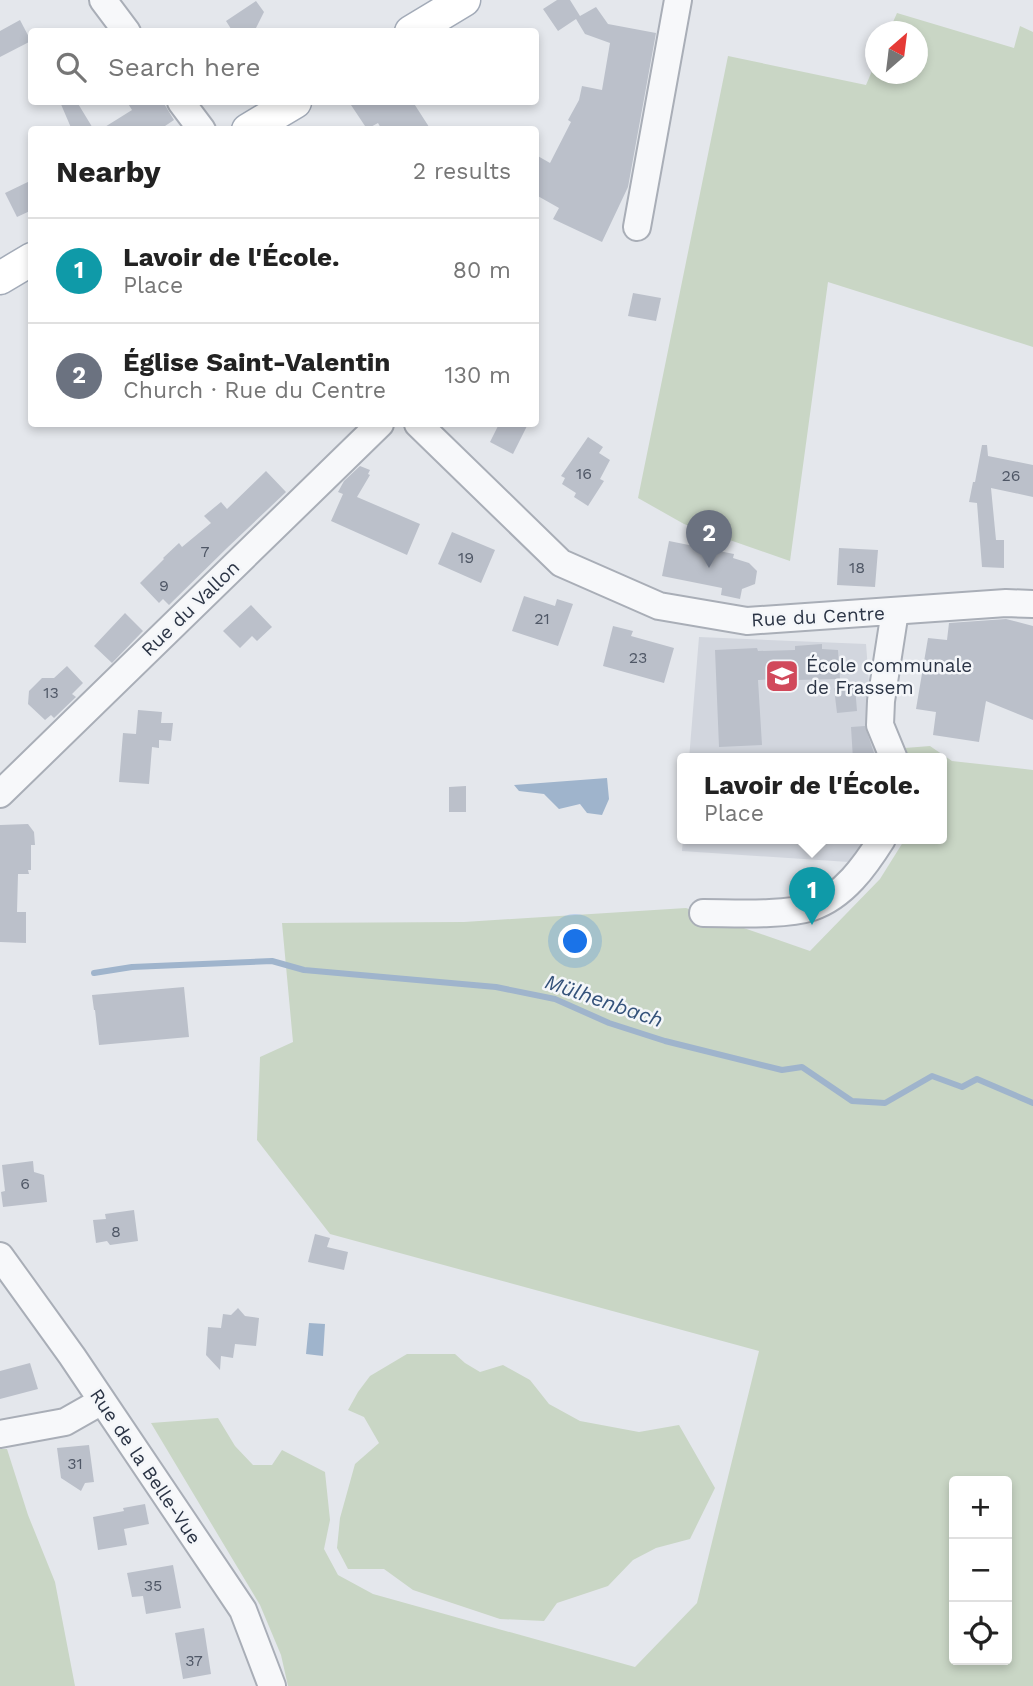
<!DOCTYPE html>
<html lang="en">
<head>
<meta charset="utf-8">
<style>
	:root { --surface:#fff; --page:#f6f6f6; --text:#222; --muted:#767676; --line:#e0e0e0; --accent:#d1495b }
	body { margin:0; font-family:"Work Sans",sans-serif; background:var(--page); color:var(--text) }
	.controls { position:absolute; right:21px; bottom:21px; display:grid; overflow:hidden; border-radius:7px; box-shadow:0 4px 10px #0003 }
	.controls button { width:63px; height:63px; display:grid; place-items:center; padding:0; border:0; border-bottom:2px solid var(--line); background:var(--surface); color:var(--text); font:35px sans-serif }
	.compass { position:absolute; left:865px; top:21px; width:63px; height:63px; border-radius:50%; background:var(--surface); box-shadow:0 4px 10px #0003; rotate:28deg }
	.you { position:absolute; left:576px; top:942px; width:24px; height:24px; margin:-18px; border:5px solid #fff; border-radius:50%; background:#1a73e8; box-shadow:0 0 0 10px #1a73e833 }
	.badge { display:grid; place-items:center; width:46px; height:46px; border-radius:50%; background:var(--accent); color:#fff; font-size:23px; font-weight:700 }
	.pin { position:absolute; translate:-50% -58px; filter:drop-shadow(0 2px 4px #0008) }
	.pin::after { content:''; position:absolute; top:37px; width:24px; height:21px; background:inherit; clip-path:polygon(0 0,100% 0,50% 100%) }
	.popup { position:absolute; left:677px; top:753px; width:270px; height:91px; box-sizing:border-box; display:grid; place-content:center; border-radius:7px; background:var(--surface); filter:drop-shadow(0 2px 5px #0005); font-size:23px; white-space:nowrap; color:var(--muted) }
	.popup b { font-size:26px; color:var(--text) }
	.popup::after { content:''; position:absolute; left:50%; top:100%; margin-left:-14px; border:14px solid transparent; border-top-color:var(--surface) }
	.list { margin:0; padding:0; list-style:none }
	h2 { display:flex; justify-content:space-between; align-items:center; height:91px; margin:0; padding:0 28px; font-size:30px }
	h2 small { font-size:23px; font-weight:400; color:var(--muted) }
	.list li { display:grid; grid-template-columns:46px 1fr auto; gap:21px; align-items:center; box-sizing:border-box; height:105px; padding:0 28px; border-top:2px solid var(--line) }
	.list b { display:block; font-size:26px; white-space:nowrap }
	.list p { margin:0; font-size:23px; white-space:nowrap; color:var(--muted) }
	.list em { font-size:23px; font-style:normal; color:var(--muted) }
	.icon { flex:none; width:38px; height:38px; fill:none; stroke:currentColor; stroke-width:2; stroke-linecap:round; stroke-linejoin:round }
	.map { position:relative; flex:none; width:1033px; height:1686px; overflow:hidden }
	.search { position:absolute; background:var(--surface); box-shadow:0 4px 10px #0003; left:28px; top:28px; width:511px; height:77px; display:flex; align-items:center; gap:18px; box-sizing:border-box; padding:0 24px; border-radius:7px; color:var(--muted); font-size:26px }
	.panel { position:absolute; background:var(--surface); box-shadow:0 4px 10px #0003; left:28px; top:126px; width:511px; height:301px; border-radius:7px }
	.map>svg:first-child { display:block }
</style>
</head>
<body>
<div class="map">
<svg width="1033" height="1686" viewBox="0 0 1033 1686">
	<rect width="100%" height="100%" fill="#e4e7ec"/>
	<path fill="#d2d6de" d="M699,637L866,644L871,708L885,759H689Z
		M683,839H871L869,845L849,862L682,851Z"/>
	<path fill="#c9d6c5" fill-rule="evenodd" d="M897,13L1014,48L1020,26L1033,32V347L828,282L790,561L684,524L638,498L728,56L866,85L875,64L876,74H918V32L889,31Z
		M930,746L952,761L1033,770V1686H288L281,1655L260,1605L151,1423L218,1418L235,1446L253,1465H272L282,1450L325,1472L330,1520L324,1549L338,1575L373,1594L635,1667L697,1603L759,1351L330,1234L257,1140L260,1057L293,1042L282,923L464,922L686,908L810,951L880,879L905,839H942V759H908L905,748ZM954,1481H1007V1660H954Z
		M407,1354H455L465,1363L480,1372L503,1365L530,1380L549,1404L580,1421L639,1432L679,1425L715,1488L690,1539L656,1548L633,1560L608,1586L557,1603L544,1621L500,1619L413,1590L384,1569H348L337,1548L340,1518L355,1464L379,1443L364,1417L348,1410L358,1392L370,1376Z
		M0,1449H7L28,1515L55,1582L75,1686H0Z"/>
	<path fill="#9fb4cc" d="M607,778L609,799L602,815L587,813L580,804L559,809L544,794L519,791L514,785Z
		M309,1323L325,1324L323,1356L306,1354Z"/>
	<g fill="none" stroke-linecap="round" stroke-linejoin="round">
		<path stroke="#9fb4cc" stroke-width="6" d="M94,973L132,967L272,961L304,970L496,987L555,999L609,1023L665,1041L782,1070L802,1067L852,1101L885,1103L932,1076L962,1087L977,1079L1033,1103"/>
	</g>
	<path fill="#bbc0ca" d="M557,0H570L580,16L596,7L608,24L656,33L628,187L602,242L553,219L559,208L536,195V155L550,163L571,122L568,120L579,100L582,86L602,90L610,43L585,34L576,19L558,31L543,9Z
		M256,1L264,12L254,32H233L226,21Z
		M20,20L31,41L0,57V31Z
		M60,102H77L94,130H72Z
		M127,102H163L174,120L159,130H100L132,110Z
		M349,102H413L431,130H382L378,123L367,129Z
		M32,180V210L17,217L5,193Z
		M633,293L661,298L656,321L628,316Z
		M499,424H528L513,454L490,442Z
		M588,437L603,447L599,453L610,460L600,479L604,481L588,506L574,497L576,493L562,484L565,478L561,476Z
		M982,445H987L988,456L1033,465V497L991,488L996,540H1004V568L982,567L977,503L969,502L973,482H975Z
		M360,466L370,470L368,474L370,475L357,497L420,524L407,555L331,521L343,494L338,492L344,481Z
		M266,471L286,492L227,548L169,605L163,599L159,603L140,583L164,559L163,558L179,543L182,547L211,523L204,516L221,502L227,509Z
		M452,532L495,550L481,583L438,564Z
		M669,541L734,554L733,558L749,563L757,571L755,584L742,589L740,599L721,595L722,588L662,576Z
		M839,548L878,550L875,587L837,585Z
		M524,596L555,606L557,599L573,604L558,646L512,631Z
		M251,605L272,627L257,641L252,636L240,648L223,631Z
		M125,613L143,631L112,663L94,646Z
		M1006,619L1033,626V720L986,701L979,742L933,735L936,712L916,709L928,638L947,640L949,623Z
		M613,626L633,631L631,636L674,648L664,683L603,666Z
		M822,644V649L838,650L840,679L796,680V678L758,680L762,745L719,747L715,650L757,648L758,651L795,650V646Z
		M67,666L83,683L72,694L76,697L54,718L51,715L45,720L28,704L29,691L42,678H54Z
		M855,686L857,711L837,713L834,688Z
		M138,710L162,712L161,723H173L171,741L159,740V748L152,747L149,784L119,782L123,733L136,734Z
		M865,726L876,759H853L851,727Z
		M466,786V812H449V787Z
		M28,824L34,832L35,845H31V870H28L29,874H18L17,912H26V943L0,942V825Z
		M184,987L189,1037L99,1045L95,1010H94L92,995Z
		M33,1161L34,1172L44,1175L47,1202L3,1207L1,1192L5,1191L2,1165Z
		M134,1210L138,1241L110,1245L107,1241L96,1243L93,1220L106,1219L105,1214Z
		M315,1234L330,1238L327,1247L348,1252L344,1270L308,1262Z
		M238,1308L245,1316L259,1318L256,1346L235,1344L233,1358L221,1356L220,1370L206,1355L208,1327L221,1328L223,1314L231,1315Z
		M30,1363L38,1389L0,1399V1371Z
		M89,1445L94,1482L85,1483L81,1491L61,1478L57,1448Z
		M145,1504L149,1524L124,1529L127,1545L98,1550L93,1517L124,1511L123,1508Z
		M173,1565L181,1608L146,1614L143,1596L132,1597L127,1573Z
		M204,1628L211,1674L183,1679L175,1633Z"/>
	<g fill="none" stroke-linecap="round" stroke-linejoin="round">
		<g stroke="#a9aeb7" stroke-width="30">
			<path id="minor" d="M103,0L127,32
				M181,102L202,130
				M637,227L678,0
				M418,424L561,563L659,606L747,621L1006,603L1033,604
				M894,759L880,725L881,701L895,611
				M0,794L380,424
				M703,913C734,913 784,916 812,907C844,896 865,866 882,839
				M0,1256L72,1356L243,1610L272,1686
				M0,1434L65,1422L102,1401"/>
		</g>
		<g stroke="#a3abb8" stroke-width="35">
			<path id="major" d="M411,32L464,0
				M248,130L295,102
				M0,278L32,259"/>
		</g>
		<use href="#minor" stroke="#f7f8fa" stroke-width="26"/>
		<use href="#major" stroke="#fff" stroke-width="32"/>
	</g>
	<defs>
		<g id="school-square" transform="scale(1.75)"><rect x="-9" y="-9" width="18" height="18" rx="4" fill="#d1495b" stroke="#f4f6f9"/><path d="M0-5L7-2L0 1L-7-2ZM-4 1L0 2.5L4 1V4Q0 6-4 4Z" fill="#fff"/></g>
	</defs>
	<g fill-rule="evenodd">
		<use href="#school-square" x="782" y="676"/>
	</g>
	<g text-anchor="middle" stroke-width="5" stroke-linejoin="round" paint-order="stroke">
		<g font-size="16" fill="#4f5766">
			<text x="584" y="479">16</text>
			<text x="1011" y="481">26</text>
			<text x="205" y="557">7</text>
			<text x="466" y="563">19</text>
			<text x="857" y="573">18</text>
			<text x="164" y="591">9</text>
			<text x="542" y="624">21</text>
			<text x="638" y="663">23</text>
			<text x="51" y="698">13</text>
			<text x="25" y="1189">6</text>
			<text x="116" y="1237">8</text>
			<text x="75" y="1469">31</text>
			<text x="153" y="1591">35</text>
			<text x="194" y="1666">37</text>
		</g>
		<g font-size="19" fill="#2b3445" stroke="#f4f6f9">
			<text transform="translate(190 608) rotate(-44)" y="7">Rue du Vallon</text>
			<text transform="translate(818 616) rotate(-3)" y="7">Rue du Centre</text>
			<text transform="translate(146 1466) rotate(56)" y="7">Rue de la Belle-Vue</text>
		</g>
		<g font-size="19" fill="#2b3445" stroke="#f4f6f9" text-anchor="start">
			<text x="806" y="672">École communale<tspan x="806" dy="22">de Frassem</tspan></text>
		</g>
		<g font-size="21" font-style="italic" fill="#34527a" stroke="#f4f6f9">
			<text transform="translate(604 1001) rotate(19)" y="7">Mülhenbach</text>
		</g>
	</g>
</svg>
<div class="controls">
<button>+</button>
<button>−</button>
<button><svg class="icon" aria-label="locate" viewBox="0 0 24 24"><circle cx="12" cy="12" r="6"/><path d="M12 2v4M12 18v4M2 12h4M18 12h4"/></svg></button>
</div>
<svg class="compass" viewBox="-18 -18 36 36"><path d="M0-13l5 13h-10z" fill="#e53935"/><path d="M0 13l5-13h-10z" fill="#767676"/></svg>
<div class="you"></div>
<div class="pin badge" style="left:812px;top:925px;background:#0f9aa8">1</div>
<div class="popup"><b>Lavoir de l'École.</b>Place</div>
<div class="pin badge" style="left:709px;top:568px;background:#6b7280">2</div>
<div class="search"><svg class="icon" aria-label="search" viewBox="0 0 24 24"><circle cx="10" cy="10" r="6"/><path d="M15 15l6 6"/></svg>Search here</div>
<section class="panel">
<h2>Nearby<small>2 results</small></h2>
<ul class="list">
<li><span class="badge" style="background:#0f9aa8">1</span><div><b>Lavoir de l'École.</b><p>Place</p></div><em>80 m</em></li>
<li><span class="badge" style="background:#6b7280">2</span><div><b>Église Saint-Valentin</b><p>Church · Rue du Centre</p></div><em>130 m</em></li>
</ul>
</section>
</div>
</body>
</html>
